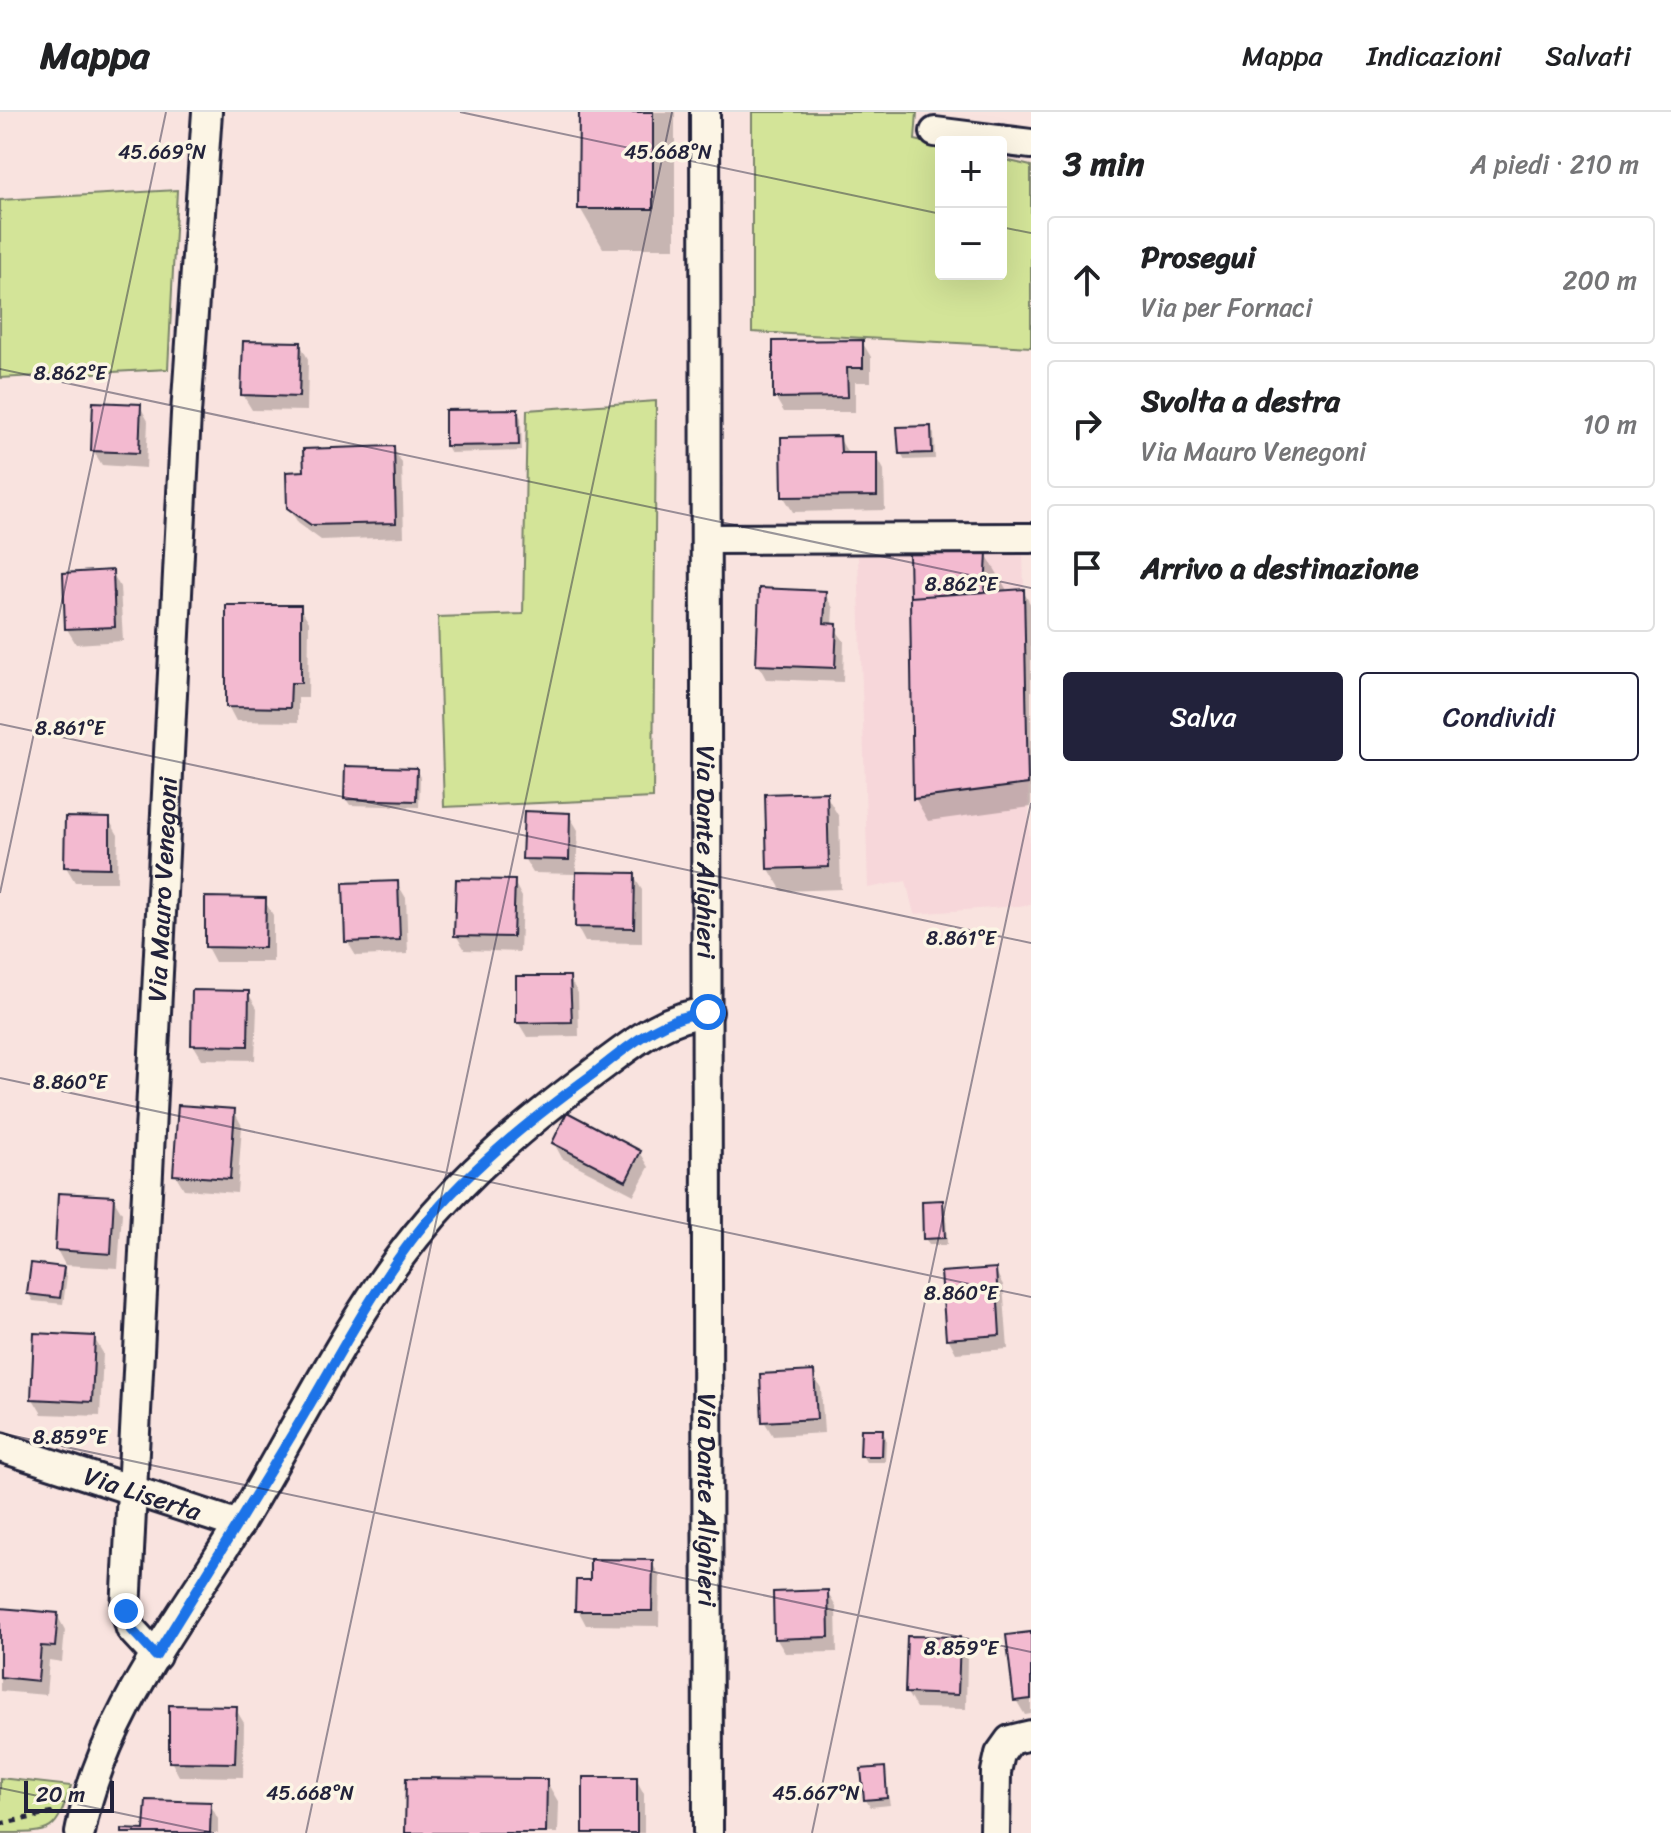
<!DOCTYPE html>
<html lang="it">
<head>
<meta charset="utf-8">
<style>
	:root { --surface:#fff; --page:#f6f6f6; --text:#202124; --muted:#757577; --line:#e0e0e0; --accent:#22223b }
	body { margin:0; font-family:Sriracha,sans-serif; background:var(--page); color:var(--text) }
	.controls { position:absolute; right:24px; top:24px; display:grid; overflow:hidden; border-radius:8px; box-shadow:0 8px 32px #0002 }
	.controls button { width:72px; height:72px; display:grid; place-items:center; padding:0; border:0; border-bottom:2px solid var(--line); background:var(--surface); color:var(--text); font:40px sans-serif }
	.scale { position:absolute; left:24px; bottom:20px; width:90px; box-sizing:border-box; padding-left:8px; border:4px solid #22223b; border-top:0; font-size:22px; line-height:28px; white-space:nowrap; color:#22223b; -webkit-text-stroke:6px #fcf5e5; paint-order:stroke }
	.stop { position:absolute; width:24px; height:24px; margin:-18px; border:6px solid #1a73e8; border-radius:50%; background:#fff }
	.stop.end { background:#1a73e8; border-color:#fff; box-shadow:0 2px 8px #0008 }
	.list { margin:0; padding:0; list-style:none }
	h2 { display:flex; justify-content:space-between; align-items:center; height:104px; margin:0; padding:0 32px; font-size:34px }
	h2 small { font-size:26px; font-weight:400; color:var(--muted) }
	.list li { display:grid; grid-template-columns:52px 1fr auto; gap:24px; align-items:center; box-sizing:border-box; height:128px; margin:0 16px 16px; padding:0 16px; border:2px solid var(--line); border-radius:8px }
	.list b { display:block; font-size:30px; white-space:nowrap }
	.list p { margin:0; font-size:26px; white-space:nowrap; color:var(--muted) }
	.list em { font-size:26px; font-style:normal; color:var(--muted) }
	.actions { display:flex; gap:16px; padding:24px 32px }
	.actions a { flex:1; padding:18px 0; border:2px solid var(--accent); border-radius:8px; text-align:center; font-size:28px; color:var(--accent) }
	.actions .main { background:var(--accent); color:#fff }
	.icon { flex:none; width:44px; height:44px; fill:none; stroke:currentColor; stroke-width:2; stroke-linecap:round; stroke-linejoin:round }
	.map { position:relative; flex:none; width:1031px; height:1721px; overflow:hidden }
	header { display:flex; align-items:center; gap:48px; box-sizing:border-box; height:112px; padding:0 40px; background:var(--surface); border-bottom:2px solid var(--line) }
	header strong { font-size:38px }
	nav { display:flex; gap:44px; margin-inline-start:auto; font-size:28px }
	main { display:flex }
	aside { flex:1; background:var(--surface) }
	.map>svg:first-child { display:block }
</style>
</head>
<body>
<header>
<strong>Mappa</strong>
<nav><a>Mappa</a><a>Indicazioni</a><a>Salvati</a></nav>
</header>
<main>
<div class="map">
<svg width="1031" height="1721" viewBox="0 0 1031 1721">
	<rect width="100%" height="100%" fill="#f9e3df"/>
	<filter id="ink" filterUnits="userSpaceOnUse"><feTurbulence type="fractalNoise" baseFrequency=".0125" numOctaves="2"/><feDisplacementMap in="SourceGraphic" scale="16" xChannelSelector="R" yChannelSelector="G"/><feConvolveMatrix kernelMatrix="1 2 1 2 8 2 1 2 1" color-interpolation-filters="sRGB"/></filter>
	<g filter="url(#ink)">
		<path fill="#f7d7da" d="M1023,438L1031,793L914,802L906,769L868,776L858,444Z"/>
		<path fill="#d3e498" stroke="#7a836a" stroke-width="2" d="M752,0H917L915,28L941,34V162H1001V47L1031,54V235L752,220Z
			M177,78L168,257L0,266V88Z
			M656,289L653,686L444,695L438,505L523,502L527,298Z
			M0,1666L71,1674C55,1721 55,1721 0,1721Z"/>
		<path fill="#0003" d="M581,0H675V136H603L580,96Z
			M862,230L871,245V270H855V300H784L775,285Z
			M300,232L308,247L307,299L252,298L243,283Z
			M140,294L148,309L146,356L102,353L93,338Z
			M517,299L521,306L522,339L451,341L447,334Z
			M930,316L934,322L935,347L905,348L901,341Z
			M839,326L848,341L876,343L884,358L885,398L793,400L784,385Z
			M393,336L402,351L404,425L321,428L298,411L289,395L306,361Z
			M986,442L1008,480L1023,479L1031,493V695L928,709L915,686Z
			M112,460L120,475L123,529L76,532L67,517Z
			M824,481L833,496L832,513L844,529L843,570L766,567L758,552Z
			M300,495L309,510L308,586H298V610L236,609L228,594Z
			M416,658L420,665L419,695L350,693L346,687Z
			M826,683L839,705L841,777L782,779L769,757Z
			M569,703L578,718L576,762L633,763L642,778V831L585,830L577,815L578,762L533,761L524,746Z
			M109,708L118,723L117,770H75L66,755Z
			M514,770L522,785L520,840L465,838L456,823Z
			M397,771L406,786L408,842L356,844L347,829Z
			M264,788L273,803V850H215L207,835Z
			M569,866L578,881L579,924L527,925L518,910Z
			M248,881L257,896L255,948L202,947L193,932Z
			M234,999L242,1014L237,1081L184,1077L175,1062Z
			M554,1031L640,1040L649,1055L634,1083L562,1046Z
			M113,1086L122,1101L118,1156L65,1153L57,1138Z
			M942,1090L946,1097L947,1133H929L925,1126Z
			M63,1157L67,1164L63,1192L33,1189L29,1182Z
			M995,1158L1003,1173L1008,1237L956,1241L948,1226Z
			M94,1226L103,1241L100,1304L42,1302L33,1287Z
			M812,1261L821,1276L824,1321L773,1324L764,1309Z
			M882,1319L886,1326L885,1350H866L862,1343Z
			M651,1450L660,1464L659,1514L586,1513L578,1498L592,1470Z
			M827,1480L836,1495L837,1540L785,1541L776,1526Z
			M0,1498L57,1503L65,1518L62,1550L49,1548L46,1583L0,1579Z
			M1031,1522V1602L1025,1603L1016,1588Z
			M959,1527L967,1542L966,1597L916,1596L907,1581Z
			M235,1596L244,1611L243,1665L179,1664L171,1649Z
			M884,1658L890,1693L870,1695L866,1688Z
			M636,1667L644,1682V1721H585Z
			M546,1669L559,1691L558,1721H407Z
			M210,1692L218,1707V1721H124L146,1720Z"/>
		<path fill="#f3bad0" stroke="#22223b" stroke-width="2" d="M579,0H653V97H578Z
			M863,228V256H847L848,285L773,286V229Z
			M243,229L301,230L299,285L241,283Z
			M93,290L141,292L139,341L91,339Z
			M518,297L519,333L445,334V298Z
			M931,314L932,341L899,342L897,315Z
			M840,324L841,341H877V384L782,385L781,325Z
			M394,334L396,411L311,413L287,396L286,360L304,359L303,337Z
			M987,440L985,480L910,485L909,442Z
			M113,458L115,515L65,517L63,461Z
			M759,476L826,479L824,511L837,512L835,556L756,553Z
			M1024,477L1028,672L913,687L910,485Z
			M226,493H301V571H291L290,596L226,595Z
			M345,654L417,656L416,689L344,687Z
			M827,680L829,755L767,757L765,682Z
			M524,699L570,701L569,748L522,747Z
			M65,705L110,706V756L64,755Z
			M576,760L635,761L634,816L575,815Z
			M456,767L515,768L513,825L454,824Z
			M398,769L400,828L345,830L343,771Z
			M205,785L266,786L265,836L205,835Z
			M516,864H570L572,910L516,911Z
			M192,878L249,879L248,934L191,933Z
			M178,993L235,997L230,1067L173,1063Z
			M567,1000L641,1039L626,1069L552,1031Z
			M58,1081L114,1084L111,1142L55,1138Z
			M943,1088L945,1126L923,1127L922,1089Z
			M31,1151L64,1155L60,1186L27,1182Z
			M996,1156L1000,1223L946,1227L941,1160Z
			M34,1221L95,1224L92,1290L31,1287Z
			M814,1259L817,1307L762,1310L760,1262Z
			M861,1317H883L882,1344H860Z
			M590,1447L653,1448L652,1499H575L576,1468H590Z
			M828,1478L829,1525L774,1527L773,1480Z
			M0,1496L58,1501L55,1535L41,1534L38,1569L0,1565Z
			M1031,1520V1587L1014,1589L1006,1523Z
			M907,1524L960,1525L958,1583L905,1581Z
			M169,1593L237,1594L235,1651L169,1650Z
			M885,1655L887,1686L864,1688L861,1657Z
			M583,1665H637V1721H583Z
			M406,1666L547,1667L546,1721H405Z
			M146,1688L211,1690L210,1721H122V1717L144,1718Z"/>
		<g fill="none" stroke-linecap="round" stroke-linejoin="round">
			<g stroke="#22223b" stroke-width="34">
				<g id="minor">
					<path id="s1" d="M705,0L708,1721"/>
					<path d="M935,20L1031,32"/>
					<path d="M708,427L1031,426"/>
					<path id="s2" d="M0,1335L239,1413"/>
					<path id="s3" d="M156,1544L131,1517L126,1499L186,302L207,0"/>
					<path d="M80,1721C101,1606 180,1509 239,1412C296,1318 348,1208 416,1124C466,1061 529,1009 593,961C630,934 661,905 708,900"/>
					<path d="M995,1721L996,1660L1000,1642L1010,1628L1031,1623"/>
				</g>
			</g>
			<path stroke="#22223b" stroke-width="5" stroke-dasharray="6 6" stroke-linecap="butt" d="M0,1712L57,1700"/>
			<use href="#minor" stroke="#fcf5e5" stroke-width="28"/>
		</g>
	</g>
	<g fill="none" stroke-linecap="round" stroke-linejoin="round" filter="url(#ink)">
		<path stroke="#1a73e8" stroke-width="10" d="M126,1499L131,1517L156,1544C205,1465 254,1386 302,1306C338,1245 371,1181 414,1125C463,1062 528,1009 593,962C629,934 661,904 708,900"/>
	</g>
	<path fill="none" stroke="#22223b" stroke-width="2" stroke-opacity="0.45" d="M460,0L941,102M1001,115L1031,121M0,257L1031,476M0,612L1031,831M0,781L166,0M0,966L1031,1185M0,1321L1031,1540M0,1676L214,1721M306,1721L672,0M812,1721L1031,691"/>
	<g text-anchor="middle" stroke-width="7" stroke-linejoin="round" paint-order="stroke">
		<g font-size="26" fill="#22223b" stroke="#fcf5e5">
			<text dy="9" stroke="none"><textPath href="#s1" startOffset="740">Via Dante Alighieri</textPath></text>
			<text dy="9" stroke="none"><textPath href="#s3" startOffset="778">Via Mauro Venegoni</textPath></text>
			<text dy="9" stroke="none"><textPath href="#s2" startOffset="150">Via Liserta</textPath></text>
			<text dy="9" stroke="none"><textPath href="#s1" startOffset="1388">Via Dante Alighieri</textPath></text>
		</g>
	</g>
	<g font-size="20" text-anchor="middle" fill="#22223b" stroke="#fcf5e5" stroke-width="7" stroke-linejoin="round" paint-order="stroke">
		<text x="162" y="47">45.669°N</text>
		<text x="668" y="47">45.668°N</text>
		<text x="70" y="268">8.862°E</text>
		<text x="961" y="479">8.862°E</text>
		<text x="70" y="623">8.861°E</text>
		<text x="961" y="833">8.861°E</text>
		<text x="70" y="977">8.860°E</text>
		<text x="961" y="1188">8.860°E</text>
		<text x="70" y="1332">8.859°E</text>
		<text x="961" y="1543">8.859°E</text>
		<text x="310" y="1688">45.668°N</text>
		<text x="816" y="1688">45.667°N</text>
	</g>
</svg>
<div class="controls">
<button>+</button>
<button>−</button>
</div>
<div class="scale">20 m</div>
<div class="stop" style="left:708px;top:900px"></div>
<div class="stop end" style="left:126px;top:1499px"></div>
</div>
<aside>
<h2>3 min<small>A piedi · 210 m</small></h2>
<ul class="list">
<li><svg class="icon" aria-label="ahead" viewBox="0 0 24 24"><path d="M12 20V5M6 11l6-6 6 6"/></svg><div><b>Prosegui</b><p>Via per Fornaci</p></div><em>200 m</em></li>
<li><svg class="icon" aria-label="right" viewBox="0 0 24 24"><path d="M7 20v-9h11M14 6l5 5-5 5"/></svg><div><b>Svolta a destra</b><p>Via Mauro Venegoni</p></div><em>10 m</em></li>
<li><svg class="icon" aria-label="arrive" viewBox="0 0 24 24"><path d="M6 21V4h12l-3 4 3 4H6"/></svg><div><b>Arrivo a destinazione</b></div></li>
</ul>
<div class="actions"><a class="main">Salva</a><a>Condividi</a></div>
</aside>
</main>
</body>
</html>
